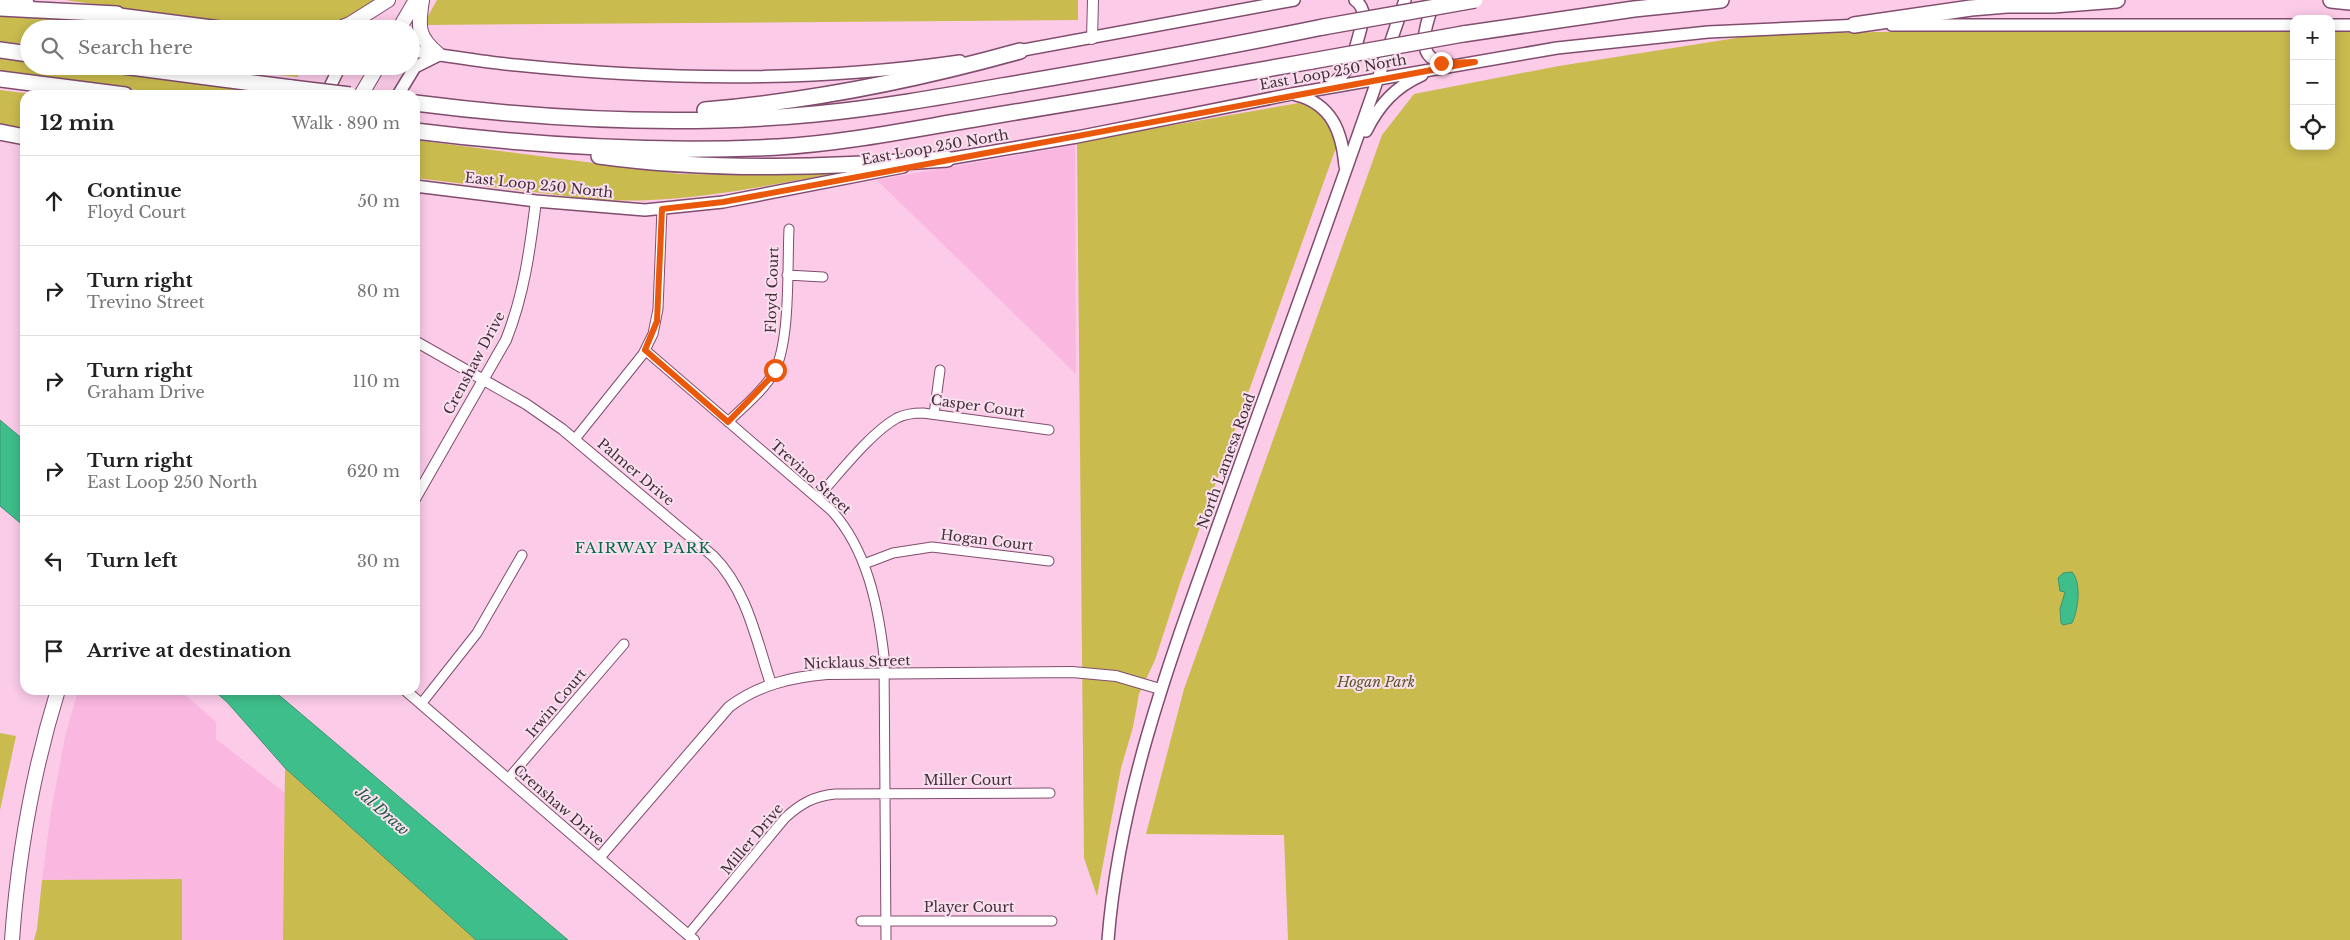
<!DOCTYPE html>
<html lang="en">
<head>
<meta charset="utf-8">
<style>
	:root { --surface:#fff; --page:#f6f6f6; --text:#222; --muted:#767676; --line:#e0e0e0 }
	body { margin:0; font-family:"Libre Baskerville",serif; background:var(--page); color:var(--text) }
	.controls { position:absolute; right:15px; top:15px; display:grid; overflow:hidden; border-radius:10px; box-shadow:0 2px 12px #0003 }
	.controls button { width:45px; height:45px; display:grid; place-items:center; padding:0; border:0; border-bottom:1px solid var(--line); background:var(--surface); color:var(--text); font:25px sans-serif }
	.stop { position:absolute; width:15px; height:15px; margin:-11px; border:4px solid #ea580c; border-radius:50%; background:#fff }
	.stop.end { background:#ea580c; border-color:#fff; box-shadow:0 1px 5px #0008 }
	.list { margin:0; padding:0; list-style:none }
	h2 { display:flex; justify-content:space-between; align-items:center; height:65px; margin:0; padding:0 20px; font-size:21px }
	h2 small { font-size:16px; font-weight:400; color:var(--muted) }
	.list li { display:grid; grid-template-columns:32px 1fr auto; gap:15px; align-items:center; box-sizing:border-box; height:90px; padding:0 20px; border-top:1px solid var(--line) }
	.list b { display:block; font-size:19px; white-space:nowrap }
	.list p { margin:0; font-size:16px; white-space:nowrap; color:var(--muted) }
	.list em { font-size:16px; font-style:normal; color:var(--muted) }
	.icon { flex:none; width:28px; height:28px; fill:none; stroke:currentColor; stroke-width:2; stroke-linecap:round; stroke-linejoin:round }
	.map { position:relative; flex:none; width:2350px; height:940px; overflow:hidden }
	.search { position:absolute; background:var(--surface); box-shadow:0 2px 12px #0003; left:20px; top:20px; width:400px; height:55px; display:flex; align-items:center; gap:12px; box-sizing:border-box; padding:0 18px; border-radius:28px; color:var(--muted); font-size:19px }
	.panel { position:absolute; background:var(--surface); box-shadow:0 2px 12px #0003; left:20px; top:90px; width:400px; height:605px; border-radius:15px }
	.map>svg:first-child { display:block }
</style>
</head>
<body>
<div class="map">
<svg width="2350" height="940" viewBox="0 0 2350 940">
	<rect width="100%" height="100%" fill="#fbcbe8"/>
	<path fill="#fab7e0" d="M1075,145L1076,374L877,180Z
		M78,690H180L216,722V739L285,793L283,940H182V879L42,880L51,812L65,737Z"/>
	<path fill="#c9bb4e" d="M65,0H380L361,17L258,29L260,28Z
		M437,0H1078V20L423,25Z
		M0,11L98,18L184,29H29V45L0,41Z
		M1959,30H2294V146H2331V31H2350V940H1288L1284,835L1146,834L1184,689L1382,135L1414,94L1559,66L1755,35Z
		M0,59L29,62V66H60L289,95H177L0,73Z
		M192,66H299L298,77Z
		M0,90L40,95H25V129L0,126Z
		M1299,103C1324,112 1331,119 1337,145L1180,583L1155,660L1139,694L1133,727L1121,768L1097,896L1084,858L1077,142Z
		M415,140L680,174L759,175L831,170L832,174C753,188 679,204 599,200L415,178Z
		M0,733L16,736L0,810Z
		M285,768L476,940H283Z
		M182,879V940H34L37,929L42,880Z"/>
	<path fill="#3dbe8a" stroke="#409373" d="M0,420L25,441V527L0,506Z
		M2072,572C2082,583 2078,611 2072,623L2063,625L2061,623L2060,609L2065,592L2060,591L2058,578L2063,573Z
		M213,690H273L568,940H476L285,768L227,702Z"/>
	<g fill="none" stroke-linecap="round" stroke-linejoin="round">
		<g stroke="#814d6e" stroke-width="11">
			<path id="minor" d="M787,275L823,277
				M645,350L832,511C867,550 878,605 884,656L886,940
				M934,414L940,370
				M728,422C743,407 763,391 773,374C791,344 787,267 789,229
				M575,439L643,354L653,334L658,309L662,209
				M817,498C838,475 870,433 897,418C905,414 914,413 923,413L1049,430
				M864,564L893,553L932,547L1049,561
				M421,704L477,633L522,555
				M508,779L624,644
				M861,921H1052
				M688,935L785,818C800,804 814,796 835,794L1050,793"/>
		</g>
		<g stroke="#814d6e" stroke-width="12">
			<path id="tertiary" d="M1092,39L1093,0
				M415,341L526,404L562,429L713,556C747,590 756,639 771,684
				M415,499L506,340C524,295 530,249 536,201
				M405,690L694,940
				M599,858L729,707C758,685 791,677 827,674L1072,672L1116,676L1160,689"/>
		</g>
		<g stroke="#814d6e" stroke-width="14">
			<path id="secondary" d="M4,0L28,3
				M1434,2C1426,25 1411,60 1449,64
				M111,13L236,29
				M1892,25H2294
				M2331,25H2350
				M411,51C446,55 481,62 516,65C661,80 816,82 960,61
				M1013,52L1294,0
				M1328,85C1351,77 1356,45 1362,24C1365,15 1363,6 1355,0
				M326,95L340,66
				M398,95L415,67L437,56
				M1296,95C1332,104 1342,132 1345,166
				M1366,131C1379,105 1395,87 1422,75
				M941,160L1077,137L1292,94L1557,48L1708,32L1861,25
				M415,186L536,201L645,210L723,202L903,167
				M1108,940C1120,787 1176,644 1227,501C1287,334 1348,168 1405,0"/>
		</g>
		<g stroke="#814d6e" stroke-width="16">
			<path id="trunk" d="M422,0C418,26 417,37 438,54
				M337,29L350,24L388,0
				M399,29L416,0
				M361,95L378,66
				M12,940C18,856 33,771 58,690"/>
		</g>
		<g stroke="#814d6e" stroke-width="18">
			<path id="motorway" d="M2331,0L2350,2
				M0,8L117,14
				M1854,25L1971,8L2007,5H2053L2117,0
				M1463,34L1634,9L1721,0
				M0,50L29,54
				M123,66L292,88
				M0,79L125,95
				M415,103C548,120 681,127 815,114C878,108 940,97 1002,86C1109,68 1216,49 1323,27
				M705,110C812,101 916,80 1020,51
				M415,131C535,146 657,153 778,147C846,143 913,129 980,118C1091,100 1201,81 1312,61
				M0,132L25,137
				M599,156C716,172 830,167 947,159"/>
		</g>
		<use href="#minor" stroke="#fff" stroke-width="9"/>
		<use href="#tertiary" stroke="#fff" stroke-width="10"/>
		<use href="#secondary" stroke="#fff" stroke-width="11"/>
		<use href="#trunk" stroke="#fff" stroke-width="14"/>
		<use href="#motorway" stroke="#fff" stroke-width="15"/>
		<g stroke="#814d6e" stroke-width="18" stroke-linecap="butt">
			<path id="motorway-bridge" d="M1323,27L1475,0
				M1312,61L1463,34
				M292,88L350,95"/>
		</g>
		<use href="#motorway-bridge" stroke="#fff" stroke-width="15"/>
	</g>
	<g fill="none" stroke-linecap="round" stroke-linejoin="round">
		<path stroke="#ea580c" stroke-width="6" d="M775,370L771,377L728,422L645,350L657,321L662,209L723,202L1475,62L1441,63"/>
	</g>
	<g text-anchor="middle" stroke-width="4" stroke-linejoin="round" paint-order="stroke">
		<g font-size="14" fill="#462e3d" stroke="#f9e0ef">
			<text transform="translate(1333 72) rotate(-10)" y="5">East Loop 250 North</text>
			<text transform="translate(935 147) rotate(-10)" y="5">East Loop 250 North</text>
			<text transform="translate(539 185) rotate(6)" y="5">East Loop 250 North</text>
			<text transform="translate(772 290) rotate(-88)" y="5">Floyd Court</text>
			<text transform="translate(474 363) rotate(-62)" y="5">Crenshaw Drive</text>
			<text transform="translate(978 406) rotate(8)" y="5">Casper Court</text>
			<text transform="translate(1226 461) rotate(-70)" y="5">North Lamesa Road</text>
			<text transform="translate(636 472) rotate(40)" y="5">Palmer Drive</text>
			<text transform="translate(811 477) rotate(42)" y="5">Trevino Street</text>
			<text transform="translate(987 540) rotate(7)" y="5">Hogan Court</text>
			<text transform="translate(857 662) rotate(-2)" y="5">Nicklaus Street</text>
			<text transform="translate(556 703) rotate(-50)" y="5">Irwin Court</text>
			<text x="968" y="785">Miller Court</text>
			<text transform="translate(559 805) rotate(41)" y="5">Crenshaw Drive</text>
			<text transform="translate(752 839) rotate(-50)" y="5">Miller Drive</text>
			<text x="969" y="912">Player Court</text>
		</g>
		<g font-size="14" font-style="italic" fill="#5c5627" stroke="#f9e0ef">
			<text x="1376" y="687">Hogan Park</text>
		</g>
		<g font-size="15" letter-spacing="1" fill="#026946" stroke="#f9e0ef">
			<text x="643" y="553">FAIRWAY PARK</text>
		</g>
		<g font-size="15" font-style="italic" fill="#265842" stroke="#f9e0ef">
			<text transform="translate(382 811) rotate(41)" y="5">Jal Draw</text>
		</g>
	</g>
</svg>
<div class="controls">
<button>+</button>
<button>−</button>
<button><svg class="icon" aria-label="locate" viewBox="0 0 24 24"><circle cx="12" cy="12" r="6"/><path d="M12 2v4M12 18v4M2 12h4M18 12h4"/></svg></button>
</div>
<div class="stop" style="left:775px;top:370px"></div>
<div class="stop end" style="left:1441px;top:63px"></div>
<div class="search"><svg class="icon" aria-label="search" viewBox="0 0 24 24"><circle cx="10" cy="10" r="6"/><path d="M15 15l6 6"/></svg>Search here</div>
<section class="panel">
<h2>12 min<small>Walk · 890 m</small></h2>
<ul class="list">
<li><svg class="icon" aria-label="ahead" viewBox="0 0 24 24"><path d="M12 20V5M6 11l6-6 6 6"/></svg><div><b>Continue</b><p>Floyd Court</p></div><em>50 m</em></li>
<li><svg class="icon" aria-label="right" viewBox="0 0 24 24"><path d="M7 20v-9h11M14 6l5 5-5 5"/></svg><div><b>Turn right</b><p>Trevino Street</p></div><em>80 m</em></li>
<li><svg class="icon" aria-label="right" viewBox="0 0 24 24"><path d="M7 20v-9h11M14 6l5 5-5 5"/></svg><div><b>Turn right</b><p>Graham Drive</p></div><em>110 m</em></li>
<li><svg class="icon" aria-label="right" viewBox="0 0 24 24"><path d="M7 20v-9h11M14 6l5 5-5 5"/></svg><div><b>Turn right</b><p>East Loop 250 North</p></div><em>620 m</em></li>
<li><svg class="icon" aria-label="left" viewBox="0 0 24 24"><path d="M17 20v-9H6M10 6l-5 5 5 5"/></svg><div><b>Turn left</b></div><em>30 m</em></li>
<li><svg class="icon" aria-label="arrive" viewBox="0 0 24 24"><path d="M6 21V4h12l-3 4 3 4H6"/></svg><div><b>Arrive at destination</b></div></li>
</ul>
</section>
</div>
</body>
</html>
